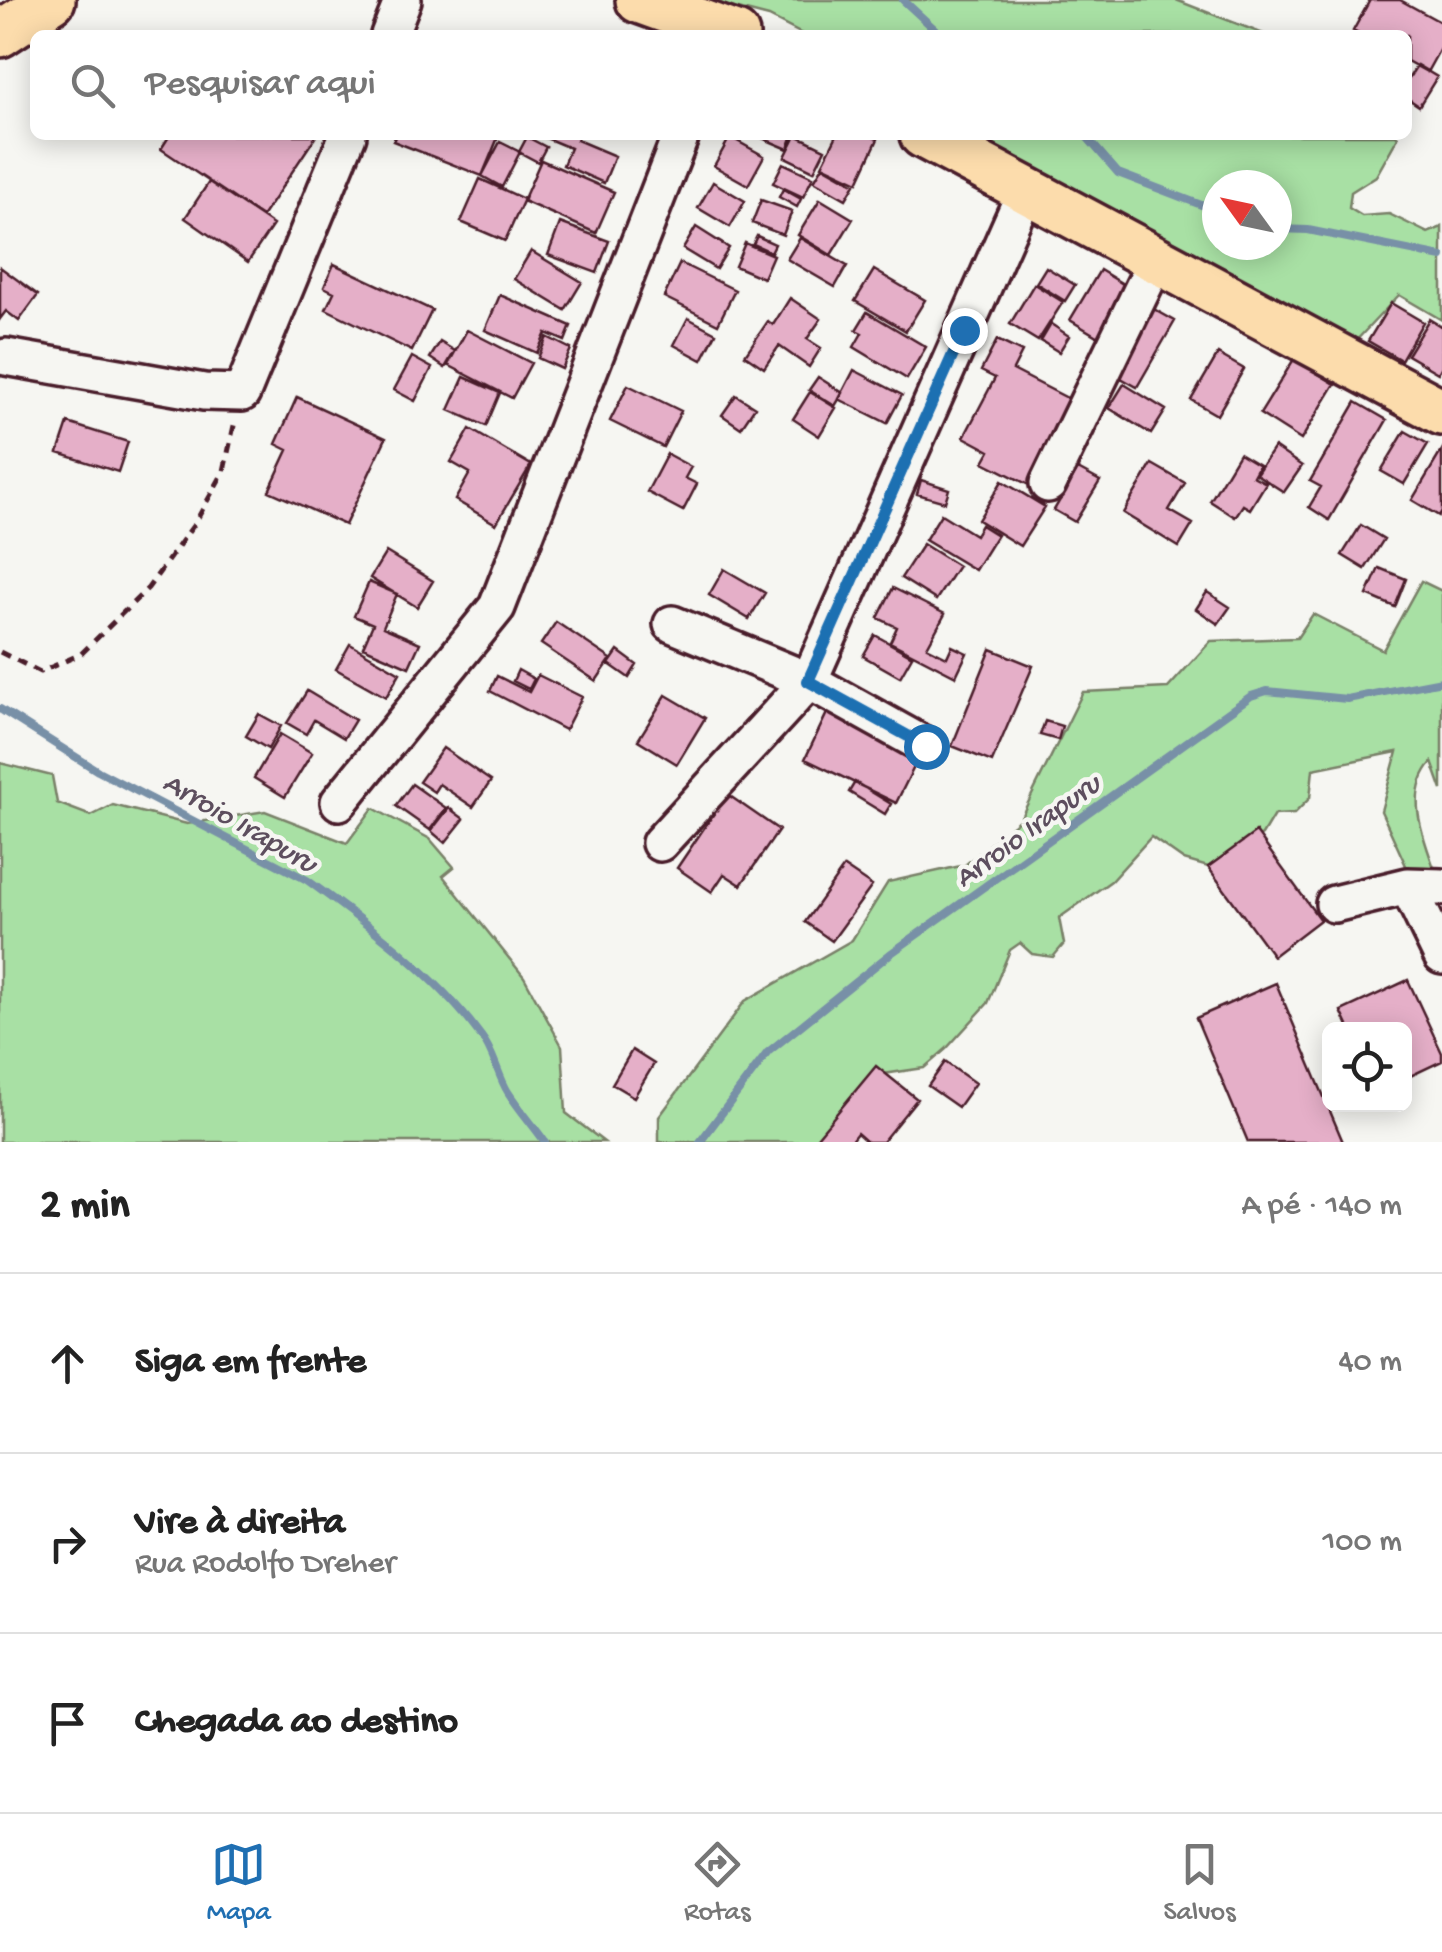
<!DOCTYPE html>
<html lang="pt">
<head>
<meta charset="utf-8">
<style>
	:root { --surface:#fff; --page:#f2f2f2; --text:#222; --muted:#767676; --line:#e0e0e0; --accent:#1f6fb2 }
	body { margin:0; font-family:"Gochi Hand",sans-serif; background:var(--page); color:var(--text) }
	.controls { position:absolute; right:30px; bottom:30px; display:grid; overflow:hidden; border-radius:15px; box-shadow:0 5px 25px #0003 }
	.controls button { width:90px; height:90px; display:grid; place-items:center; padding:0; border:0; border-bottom:2px solid var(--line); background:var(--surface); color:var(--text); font:50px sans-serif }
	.compass { position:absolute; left:1202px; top:170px; width:90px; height:90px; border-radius:50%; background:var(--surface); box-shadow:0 5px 25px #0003; rotate:303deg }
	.stop { position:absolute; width:30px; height:30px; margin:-22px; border:8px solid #1f6fb2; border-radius:50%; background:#fff }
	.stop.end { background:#1f6fb2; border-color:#fff; box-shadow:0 2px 10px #0008 }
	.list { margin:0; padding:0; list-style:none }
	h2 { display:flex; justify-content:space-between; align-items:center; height:130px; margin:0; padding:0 40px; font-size:42px }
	h2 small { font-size:32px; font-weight:400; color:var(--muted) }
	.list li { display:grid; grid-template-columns:65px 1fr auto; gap:30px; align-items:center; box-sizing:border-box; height:180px; padding:0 40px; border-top:2px solid var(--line) }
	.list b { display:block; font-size:38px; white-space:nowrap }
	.list p { margin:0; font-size:32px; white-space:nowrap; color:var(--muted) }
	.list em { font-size:32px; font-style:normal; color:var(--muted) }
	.icon { flex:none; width:55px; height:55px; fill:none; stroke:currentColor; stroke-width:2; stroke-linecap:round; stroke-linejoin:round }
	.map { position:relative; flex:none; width:1442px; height:1142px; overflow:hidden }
	.search { position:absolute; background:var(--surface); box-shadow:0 5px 25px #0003; left:30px; right:30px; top:30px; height:110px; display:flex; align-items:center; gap:25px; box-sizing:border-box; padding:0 35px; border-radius:15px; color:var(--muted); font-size:38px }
	.sheet { height:670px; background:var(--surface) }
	nav { display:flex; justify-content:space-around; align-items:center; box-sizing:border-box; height:140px; border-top:2px solid var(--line); background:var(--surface); font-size:28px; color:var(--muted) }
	nav a { display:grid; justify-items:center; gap:5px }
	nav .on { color:var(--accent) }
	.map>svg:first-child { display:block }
</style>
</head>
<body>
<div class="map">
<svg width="1442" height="1142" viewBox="0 0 1442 1142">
	<rect width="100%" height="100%" fill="#f6f6f2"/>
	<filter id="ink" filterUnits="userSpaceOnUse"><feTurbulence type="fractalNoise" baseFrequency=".01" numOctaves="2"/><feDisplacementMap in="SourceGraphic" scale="20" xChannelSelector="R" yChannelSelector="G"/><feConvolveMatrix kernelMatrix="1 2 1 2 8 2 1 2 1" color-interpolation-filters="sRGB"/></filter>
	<g filter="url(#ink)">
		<path fill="#a8e0a4" stroke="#798068" stroke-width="2.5" fill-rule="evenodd" d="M703,0H1176L1266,35H804L769,17Z
			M954,135H1396L1398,137L1376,176L1351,192L1349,208L1362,216L1389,214L1428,233L1442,227V320L1399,295L1352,345ZM1217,185H1277V245H1217Z
			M1421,581L1442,591V790L1432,762C1401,797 1428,847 1440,885L1414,883L1381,811L1397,752L1313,769L1310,798L1294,814L1274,815L1262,835L1208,867L1184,860L1151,837L1111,881L1059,918L1064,944L1053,957L1032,954L1020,943L1010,950L988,1003L946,1049L924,1068L877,1075L819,1142H659V1117L745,1001L852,940L888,882L965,865L1020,819L1083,692L1168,688L1211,641L1297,638L1313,614L1383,650Z
			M0,763L52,776L57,803L91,816L113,805L187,824L265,811L347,843L373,808L430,839L454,867L443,876L524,977L562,1046L566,1113L604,1142H0Z"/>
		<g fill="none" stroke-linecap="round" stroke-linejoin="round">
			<path stroke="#7890a7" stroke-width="8" d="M903,0L941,35
				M1085,135L1118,173L1217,211
				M1277,229L1308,230L1442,257
				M0,709L98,771L307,880C368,925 436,974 481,1036C494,1052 497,1074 508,1092C519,1109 533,1125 545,1142
				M700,1142L768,1052L890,954L1251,696L1267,691L1347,699L1442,681"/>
		</g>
		<path fill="#e5afc8" stroke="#4a1f2b" stroke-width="2.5" d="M1370,0H1400L1442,23V45L1427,72L1407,61V35H1361L1353,31Z
			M1417,65L1437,77L1419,106L1407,98V81Z
			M170,135H314L316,136L262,217L161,149Z
			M396,135H499L482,176L393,141Z
			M539,135H579L577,140L615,156L604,183L563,165L570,148Z
			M755,135H793L788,149Z
			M796,135L825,149L814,171L785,157Z
			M837,135H869L878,139L858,182L822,165Z
			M527,137L546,147L538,162L519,152Z
			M730,137L764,156L748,185L714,166Z
			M500,142L520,152L502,187L482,176Z
			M541,160L614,192L596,233L523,201Z
			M783,163L813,177L803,197L773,183Z
			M823,166L855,184L846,199L814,181Z
			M480,179L524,199L505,241L461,222Z
			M209,182L273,225L248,262L185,218Z
			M713,182L745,201L730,227L698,208Z
			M783,189L801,199L797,207L779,197Z
			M820,199L853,219L831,255L798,235Z
			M761,200L792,211L783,235L752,223Z
			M560,223L609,241L597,273L548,255Z
			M696,227L729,248L716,269L683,249Z
			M757,236L775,244L771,252L753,244Z
			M800,238L847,266L835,287L787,259Z
			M745,243L773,255L763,278L735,266Z
			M531,251L582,282L565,310L514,279Z
			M680,263L735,290L718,324L664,297Z
			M334,264L432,310L412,351L326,309L334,292L324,287Z
			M0,267L38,295L19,321L6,311L0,319Z
			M1046,267L1075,285L1065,301L1036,283Z
			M874,270L925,300L906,331L855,301Z
			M1100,270L1131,289L1100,338L1070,320Z
			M1034,284L1063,302L1038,341L1010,324Z
			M500,295L571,326L565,341L546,333L537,353L485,330Z
			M790,298L821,319L807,339L821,348L809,367L779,346L764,368L745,355L768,321L773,325Z
			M1391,303L1423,322L1401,360L1368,341Z
			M1152,308L1175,321L1137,387L1114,374Z
			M867,312L926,347L907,379L854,347L862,333L856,330Z
			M688,318L716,333L702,360L674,345Z
			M1429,319L1442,327V366L1438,373L1407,355Z
			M1051,324L1069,336L1059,352L1041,341Z
			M467,330L531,363L512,398L448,365Z
			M547,337L571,349L562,369L538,358Z
			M997,340L1022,352L1013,370L1075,402L1031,486L984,462L990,451L964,437L995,378L981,371Z
			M440,342L455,351L445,368L430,358Z
			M1218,354L1244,369L1217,415L1191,400Z
			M412,357L432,368L415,401L394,390Z
			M1294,359L1335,384L1301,440L1260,414Z
			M854,370L902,395L887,423L839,399Z
			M464,377L500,393L486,426L449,410Z
			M818,377L843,393L835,406L809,390Z
			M1124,384L1166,410L1151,434L1109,408Z
			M628,385L681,411L663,447L610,421Z
			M810,392L836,408L819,436L793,419Z
			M736,395L755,407L741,428L722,415Z
			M297,397L386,438L345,525L269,491L288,450L276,444Z
			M1356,402L1387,420L1329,520L1309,507L1321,487L1310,481Z
			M68,423L128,442L118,472L58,453Z
			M470,429L531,465L496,524L455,500L470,473L451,462Z
			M1405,431L1428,444L1404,484L1381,471Z
			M1274,447L1302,466L1284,492L1256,474Z
			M1442,450V511L1439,516L1412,500Z
			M1239,453L1259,465L1253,476L1266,483L1250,509L1243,505L1235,517L1210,501Z
			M667,454L691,467L685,478L697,484L683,511L647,492Z
			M1152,464L1185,483L1169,510L1193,524L1179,547L1123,513Z
			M1078,469L1100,481L1075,522L1054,510Z
			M921,480L949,489L945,502L917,494Z
			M1002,481L1045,507L1020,546L978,520Z
			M941,514L975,535L981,525L997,535L975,570L925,540Z
			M1361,525L1384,539L1365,569L1342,555Z
			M923,544L958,566L936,600L901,578Z
			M386,552L433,581L417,607L370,578Z
			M1379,568L1406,579L1395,607L1367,595Z
			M724,569L765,593L749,619L709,595Z
			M369,582L397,594L383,627L420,643L409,667L363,647L373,624L354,616Z
			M893,588L945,614L927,647L947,657L952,646L967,653L956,676L890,642L897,627L878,618Z
			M1207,592L1230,607L1218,624L1196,609Z
			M556,622L611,659L596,681L541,644Z
			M875,635L912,656L900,677L863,656Z
			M350,644L400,673L386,697L336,669Z
			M991,649L1033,666L992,762L952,746Z
			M618,651L637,665L629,678L609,664Z
			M518,670L534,679L529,689L513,681Z
			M538,675L582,697L565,730L490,691L497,676L529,692Z
			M307,691L355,720L344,738L314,720L306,734L287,723Z
			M666,695L705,718L677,764L638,740Z
			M828,711L920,755L896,803L805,759Z
			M259,714L281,726L268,749L246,736Z
			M1045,721L1062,726L1058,740L1040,735Z
			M280,734L312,753L285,797L254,778Z
			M443,748L491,781L473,807L439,784L434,792L419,782Z
			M855,782L891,804L885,814L849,792Z
			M412,784L446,808L430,830L396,806Z
			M727,794L779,830L741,885L724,874L712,892L677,868Z
			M449,808L464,819L445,843L431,831Z
			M1256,832L1320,920L1273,956L1208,867Z
			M844,867L872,886L832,941L805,922Z
			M1408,980L1442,1053V1061L1404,1079V1030H1350L1341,1011Z
			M1276,983L1343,1142H1248L1196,1018Z
			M632,1050L654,1064L634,1097L612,1084Z
			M945,1062L975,1083L958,1107L928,1086Z
			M876,1066L917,1099L882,1142H867L857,1133L850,1142H813Z"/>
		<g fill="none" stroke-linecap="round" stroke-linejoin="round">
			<g stroke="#4a1f2b" stroke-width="42">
				<path id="minor" d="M389,35L403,0
					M6,357L204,392L242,393L348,135
					M1048,484L1156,261
					M672,624L809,681L926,746
					M339,802L497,607L681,135
					M660,843L809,681L1026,190
					M1442,887L1408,886L1442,956
					M1334,904L1408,886"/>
			</g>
			<g stroke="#4a1f2b" stroke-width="52">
				<path id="major" d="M639,0L736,35
					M0,34L52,0
					M923,135L1442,412"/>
			</g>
			<path stroke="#4a1f2b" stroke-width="5" stroke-dasharray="10 8" stroke-linecap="butt" d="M0,652L40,672L81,654L148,588L195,523L224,471L235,421"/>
			<use href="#minor" stroke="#f6f6f2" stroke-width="35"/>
			<use href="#major" stroke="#fcdcac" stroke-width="45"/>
		</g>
	</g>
	<g fill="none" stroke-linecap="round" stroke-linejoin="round" filter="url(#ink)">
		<path stroke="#1f6fb2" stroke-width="12" d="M926,746L808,681L964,330"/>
	</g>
	<g text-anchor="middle" stroke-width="9" stroke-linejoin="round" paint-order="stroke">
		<g font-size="30" font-style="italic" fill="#5d4e5e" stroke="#f6f6f2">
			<text transform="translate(241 821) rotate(30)" y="10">Arroio Irapuru</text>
			<text transform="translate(1026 829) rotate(-36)" y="10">Arroio Irapuru</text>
		</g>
	</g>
</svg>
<div class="controls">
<button><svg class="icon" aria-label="locate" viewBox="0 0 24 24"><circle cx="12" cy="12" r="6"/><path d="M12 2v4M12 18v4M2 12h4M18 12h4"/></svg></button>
</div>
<svg class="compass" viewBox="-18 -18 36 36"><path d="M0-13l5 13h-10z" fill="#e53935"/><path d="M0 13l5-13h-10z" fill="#767676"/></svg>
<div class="stop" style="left:926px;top:746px"></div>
<div class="stop end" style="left:964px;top:330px"></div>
<div class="search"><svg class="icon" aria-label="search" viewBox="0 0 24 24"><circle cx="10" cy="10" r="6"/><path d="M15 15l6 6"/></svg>Pesquisar aqui</div>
</div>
<section class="sheet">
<h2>2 min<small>A pé · 140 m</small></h2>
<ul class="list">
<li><svg class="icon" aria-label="ahead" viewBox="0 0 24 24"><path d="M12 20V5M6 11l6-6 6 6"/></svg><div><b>Siga em frente</b></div><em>40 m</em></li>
<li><svg class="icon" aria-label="right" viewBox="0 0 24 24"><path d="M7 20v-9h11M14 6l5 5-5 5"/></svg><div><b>Vire à direita</b><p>Rua Rodolfo Dreher</p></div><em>100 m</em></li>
<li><svg class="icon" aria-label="arrive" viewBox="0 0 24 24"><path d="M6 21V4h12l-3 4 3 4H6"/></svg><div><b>Chegada ao destino</b></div></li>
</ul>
</section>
<nav>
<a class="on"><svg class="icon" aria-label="map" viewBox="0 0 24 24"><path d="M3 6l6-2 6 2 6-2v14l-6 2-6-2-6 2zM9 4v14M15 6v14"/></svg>Mapa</a>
<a><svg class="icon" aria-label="directions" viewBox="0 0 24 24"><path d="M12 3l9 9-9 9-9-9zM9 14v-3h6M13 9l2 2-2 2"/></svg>Rotas</a>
<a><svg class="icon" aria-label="saved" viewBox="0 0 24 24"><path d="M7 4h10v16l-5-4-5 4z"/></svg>Salvos</a>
</nav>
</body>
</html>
